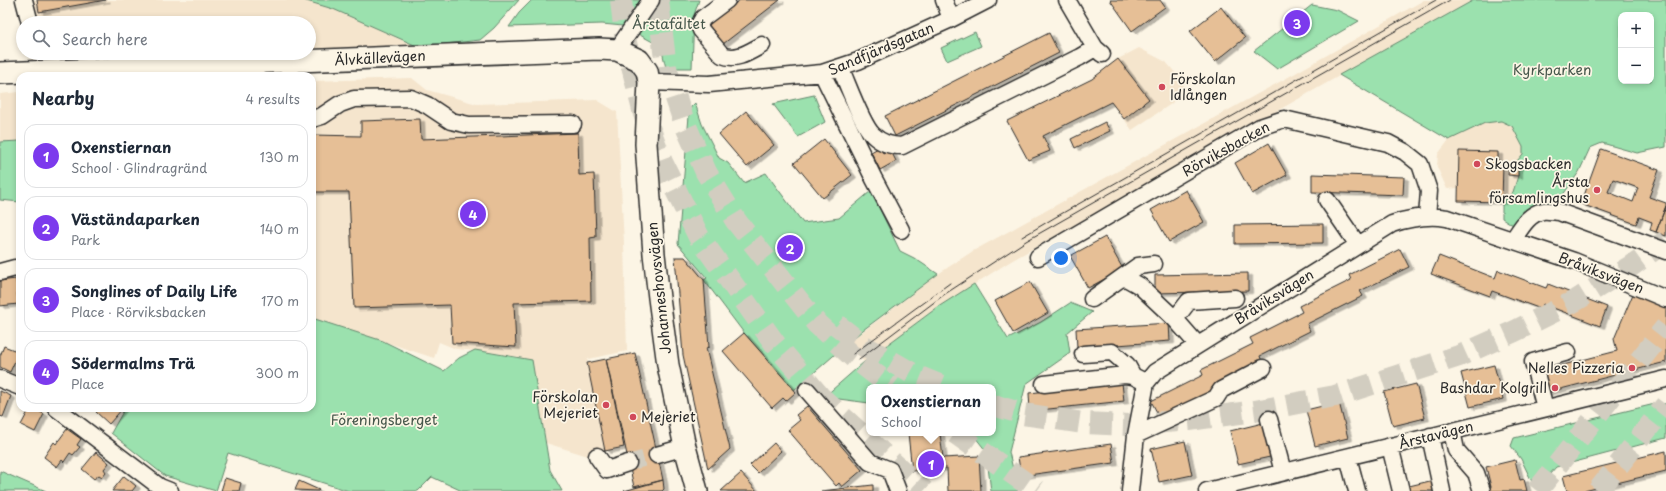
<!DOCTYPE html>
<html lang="en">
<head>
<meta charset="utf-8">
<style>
	:root { --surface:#fff; --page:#f6f6f7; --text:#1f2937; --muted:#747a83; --line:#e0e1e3; --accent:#7c3aed }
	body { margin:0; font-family:"Playpen Sans",sans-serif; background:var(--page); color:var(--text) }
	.controls { position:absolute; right:12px; top:12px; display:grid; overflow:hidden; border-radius:8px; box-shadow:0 2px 6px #0003 }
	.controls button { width:36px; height:36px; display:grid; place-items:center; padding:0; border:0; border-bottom:1px solid var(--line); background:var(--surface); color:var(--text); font:20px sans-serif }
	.you { position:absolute; left:1061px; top:258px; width:14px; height:14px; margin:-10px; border:3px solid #fff; border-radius:50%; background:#1a73e8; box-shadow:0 0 0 6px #1a73e833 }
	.badge { display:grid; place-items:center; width:26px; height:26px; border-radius:50%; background:var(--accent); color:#fff; font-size:13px; font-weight:700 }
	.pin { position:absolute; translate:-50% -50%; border:2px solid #fff; box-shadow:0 1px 4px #0006 }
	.popup { position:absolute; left:866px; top:384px; width:130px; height:52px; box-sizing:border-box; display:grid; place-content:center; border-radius:8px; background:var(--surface); filter:drop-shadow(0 1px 3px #0005); font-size:13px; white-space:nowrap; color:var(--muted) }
	.popup b { font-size:15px; color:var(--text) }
	.popup::after { content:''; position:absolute; left:50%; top:100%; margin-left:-8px; border:8px solid transparent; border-top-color:var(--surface) }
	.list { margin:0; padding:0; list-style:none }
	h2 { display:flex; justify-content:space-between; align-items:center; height:52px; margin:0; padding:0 16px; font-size:17px }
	h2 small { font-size:13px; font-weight:400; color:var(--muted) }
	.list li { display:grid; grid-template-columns:26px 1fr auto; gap:12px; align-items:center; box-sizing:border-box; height:64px; margin:0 8px 8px; padding:0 8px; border:1px solid var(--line); border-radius:12px }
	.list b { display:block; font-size:15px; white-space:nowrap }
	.list p { margin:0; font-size:13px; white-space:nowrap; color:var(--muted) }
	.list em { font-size:13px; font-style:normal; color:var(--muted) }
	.icon { flex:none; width:22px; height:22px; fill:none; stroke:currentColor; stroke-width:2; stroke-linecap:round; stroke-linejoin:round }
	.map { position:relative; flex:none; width:1666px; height:491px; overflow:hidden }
	.search { position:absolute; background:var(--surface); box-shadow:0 2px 6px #0003; left:16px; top:16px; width:300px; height:44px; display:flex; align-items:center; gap:10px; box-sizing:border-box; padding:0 14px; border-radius:22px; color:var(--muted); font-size:15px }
	.panel { position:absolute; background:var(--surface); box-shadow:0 2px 6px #0003; left:16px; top:72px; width:300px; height:340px; border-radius:12px }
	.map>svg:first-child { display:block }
</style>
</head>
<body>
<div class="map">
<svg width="1666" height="491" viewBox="0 0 1666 491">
	<defs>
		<filter id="shadow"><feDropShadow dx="4.5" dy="2.5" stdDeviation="0" flood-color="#0004"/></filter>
	</defs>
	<rect width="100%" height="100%" fill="#fcf5e5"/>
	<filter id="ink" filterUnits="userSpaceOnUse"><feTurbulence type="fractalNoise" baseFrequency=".025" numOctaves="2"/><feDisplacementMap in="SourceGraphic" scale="8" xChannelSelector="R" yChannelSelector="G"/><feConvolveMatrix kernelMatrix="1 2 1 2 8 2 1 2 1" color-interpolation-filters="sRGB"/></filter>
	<g filter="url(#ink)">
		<path fill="#f5e5cd" d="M20,0H303L333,9L419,47L309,51V23H25Z
			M1424,0H1474L1011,261L938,307L864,362L848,343L938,274L973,251L1292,75Z
			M1139,48L1166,62L1183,82L1184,91L1171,104L1132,130L1124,119L1149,99L1118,59Z
			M31,53H240L33,60Z
			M412,78L427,90L477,104L597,100L617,112L624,243L627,351L588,359L587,363L605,451L588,456L546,443L532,360L489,352L456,349L439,342L434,358L312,318V81Z
			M20,92V141L0,142V94Z
			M1501,121L1512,126L1523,147V154L1517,161L1518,176L1513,192L1502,202L1458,201V188L1447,189L1437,167L1438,154L1449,140L1485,123Z"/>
		<path fill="#9be1ae" stroke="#63866c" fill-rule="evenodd" d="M303,0H519L494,28L480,40L419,47L333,9Z
			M532,0H699L694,15L692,68H666L662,51L651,41L623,26L602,24L509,27L519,13Z
			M1474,0H1666V147L1637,153L1602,143L1590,148L1579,172L1560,199L1526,213L1513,225L1502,218V202L1513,192L1518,176L1517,161L1523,154V147L1512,126L1501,121L1485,123L1449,140L1339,75ZM1621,15H1651V81H1621Z
			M1312,5L1337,10L1359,21L1277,69L1254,51Z
			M975,32L981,46L947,61L941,48Z
			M814,95L825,122L798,137L773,104Z
			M695,103L702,124L719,158L728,163L744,183L766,173L803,223L839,218L871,191L900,251L914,258L938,274L863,330L794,390L744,333L704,280L707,278L678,244L689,116L691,107Z
			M20,141V202L0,200V142Z
			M974,284L1008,339L1041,322L1070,303L1092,312L1067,333L1070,353L1026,384L1009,452L1018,491H991L986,451L972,433H993V387H869V403L824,397L864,362L938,307Z
			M312,318L383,341L444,371L459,358L475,350L532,360L550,470L562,491H462L432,477L418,491H349L228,453L216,491L165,476L111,433L125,408H312Z
			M1659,403L1666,404V438L1556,467L1549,475L1534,486L1521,459L1511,446L1514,438Z
			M0,471L46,491H0Z"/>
		<path fill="#e6bf96" stroke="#2b2b2b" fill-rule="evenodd" filter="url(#shadow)" d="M37,0H106L39,12Z
			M740,0H780L723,44L708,24Z
			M1110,0H1160L1165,7L1132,31Z
			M1221,7L1245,38L1215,62L1190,31Z
			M1049,33L1059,53L895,136L885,116Z
			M1118,59L1149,99L1124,119L1111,102L1043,136L1050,151L1028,160L1007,121L1092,79Z
			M746,111L774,145L747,167L719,134Z
			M420,119L421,139L578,133L579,175L594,174L596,237L590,238L591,301L514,303L516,347L452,343L450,305L354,308L349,192H312V135L361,136V121Z
			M1105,122L1110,131L1075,148L1071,139Z
			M824,139L852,175L823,198L794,163Z
			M1269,143L1287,175L1252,194L1235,163Z
			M880,147L883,153L890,149L896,161L880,170L871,152Z
			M1601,149L1659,170L1649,197L1666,203V206L1656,232L1650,230L1652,222L1639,217L1636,224L1581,204ZM1613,179L1638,188L1633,202L1608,192Z
			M1459,151L1498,152V163H1503L1502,202L1458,201Z
			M1509,165L1518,166V176L1508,175Z
			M1312,174L1404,177L1403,195L1312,192Z
			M1186,190L1204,222L1169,242L1151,210Z
			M1666,206V236L1656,232Z
			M1323,224V243L1235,244V225Z
			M1105,237L1123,269L1088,288L1070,256Z
			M1400,249L1409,267L1360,291L1363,296L1307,324L1310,331L1260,356L1262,362L1212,387L1214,391L1160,418L1151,401L1203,375L1201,370L1253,344L1250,338L1302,312L1299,306L1351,280L1349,275Z
			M1439,256L1495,278L1498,270L1546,288L1548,284L1607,307L1600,326L1543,304L1541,309L1492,291L1490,296L1431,274Z
			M675,257H685L704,280L709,347L706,348L730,449L708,469L683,355Z
			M1248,273V291L1155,293V275Z
			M16,279L18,304L0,306V281Z
			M1030,282L1048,313L1013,333L995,301Z
			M1633,294L1666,308V362L1545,393L1540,371L1617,351L1614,339Z
			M1169,323L1170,341L1077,348L1076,329Z
			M744,333L796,392L786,401L783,398L772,408L723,351Z
			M4,346L19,352L10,372L0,367V356Z
			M635,353L663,480L634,487L606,359Z
			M606,359L624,447L605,451L587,363Z
			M1494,365L1503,399L1470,407L1461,373Z
			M1122,383L1124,401L1030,411L1029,393Z
			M1416,384L1425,418L1393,426L1384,392Z
			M0,391L11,396L3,417L0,416Z
			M1339,402L1348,438L1315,446L1306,410Z
			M807,406L862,470L842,487L839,483L836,486L788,430L800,420L796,415Z
			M30,408H33L44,414L35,432L21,425Z
			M100,408H123L109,424L96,412Z
			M1263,423L1270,457L1238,464L1230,431Z
			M67,429L81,439L77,445L80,447L73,455L70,453L64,462L62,460L57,467L44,457L54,442L56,444Z
			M908,433H940L943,458L979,456L981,491H948L947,468L912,471Z
			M1185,441L1192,475L1159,482L1151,449Z
			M774,443L781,451L758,473L750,465Z
			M1111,444L1114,463L1021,476L1018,457Z
			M1666,451V471L1584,491H1567L1563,476Z
			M96,452L109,463L104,469L106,472L102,477L99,475L94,479L82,469Z
			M1515,460L1520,480L1524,479L1527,491H1489L1488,488L1491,487L1486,467Z
			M741,473L757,491H721Z
			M124,476L136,486L132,491H112Z
			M225,478L241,483L239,491H221Z
			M663,480L664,489L662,491H624Z
			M1434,480L1437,491H1406L1405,487Z
			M299,481L319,490L318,491L295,490Z
			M873,485V491H821Z"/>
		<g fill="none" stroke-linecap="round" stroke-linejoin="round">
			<path stroke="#d2cdc0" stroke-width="16" stroke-dasharray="16 8" stroke-linecap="butt" d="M628,463L657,455"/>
			<path stroke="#d2cdc0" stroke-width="22" stroke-dasharray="22 11" stroke-linecap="butt" d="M621,0L626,43L644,114L662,162L699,237L776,345L827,405
				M658,0L666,68L684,122L706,172L736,221L817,324L853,357L892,387
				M837,325L864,346L917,376L944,387
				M818,395L924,491
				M993,405L1023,414L1084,423L1130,425L1189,420L1255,411L1335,396L1459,356L1515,331L1575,301L1631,266L1666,241
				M955,433L1037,491
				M1537,491L1666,327
				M1598,491L1666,405"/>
			<g stroke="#2b2b2b" stroke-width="19">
				<path id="minor" d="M24,0L30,23
					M727,0L703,18L699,25L701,30L722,55C737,61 749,52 762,45
					M944,0L951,19
					M1067,0L1095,48L1102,54
					M617,50L651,0
					M290,62L291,76
					M840,67C847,82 862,125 873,135C881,143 892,146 902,146L1080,57L1095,48
					M822,73L874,179L901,230
					M649,82L709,84L822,73L858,61L951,19L988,0
					M312,119L322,116L340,104L354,99L411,98L427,105L451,121L469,125L573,124
					M1327,200L1358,245
					M1513,240C1521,228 1528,214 1543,211C1548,210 1554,212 1559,212L1666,251
					M1038,257L1260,127L1284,119L1388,143L1405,152L1420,164L1429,191L1427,217
					M0,272L15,268L20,269
					M1124,277L1140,286L1175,319
					M1092,299L1138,266L1154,264
					M1197,344L1175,319L1189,301L1235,298
					M1083,354L1112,352L1127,365L1133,376L1141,380
					M0,379L20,387
					M1044,384L1125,375L1133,376
					M807,390L870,462L890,470L898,491
					M56,408L160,487L170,491
					M1545,408L1533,362L1568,352
					M1269,419L1283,472
					M1452,431L1456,450L1476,473L1482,491
					M1136,435L1216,398L1221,390L1263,368
					M1430,436L1442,491
					M1390,446L1401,491
					M657,455L685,447
					M597,456L607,470L628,463
					M1348,457L1357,491
					M1130,491L1136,435L1146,383L1155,372L1392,224C1410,218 1428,215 1447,218L1574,261L1666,299
					M1207,491L1666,379"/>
			</g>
			<g stroke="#2b2b2b" stroke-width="24">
				<path id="major" d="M0,73L599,49L617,50L639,60L647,71L649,82L646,144L654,254L659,298L668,365L685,447L697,491"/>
			</g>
			<use href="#minor" stroke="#fcf5e5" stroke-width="16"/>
			<use href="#major" stroke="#fcf5e5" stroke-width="21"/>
			<path stroke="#2b2b2b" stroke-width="1" d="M1022,237L1054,218L1436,0
				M853,354L950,283
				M859,359L945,294L1026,241L1450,0"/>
		</g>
	</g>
	<g fill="#d1495b" stroke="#fcf5e5" stroke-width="1.5">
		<circle cx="1162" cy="87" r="4"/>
		<circle cx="1477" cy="164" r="4"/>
		<circle cx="1597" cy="190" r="4"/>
		<circle cx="1632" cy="368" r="4"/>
		<circle cx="1555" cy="388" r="4"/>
		<circle cx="606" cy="405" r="4"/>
		<circle cx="633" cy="417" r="4"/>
	</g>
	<g text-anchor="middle" stroke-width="3.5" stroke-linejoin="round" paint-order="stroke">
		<g font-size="14" fill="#47584c" stroke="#fcf5e5">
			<text x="669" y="29">Årstafältet</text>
			<text x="1552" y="75">Kyrkparken</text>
			<text x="384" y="425">Föreningsberget</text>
		</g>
		<g font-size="14" fill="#2b2b2b" stroke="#fcf5e5">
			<text transform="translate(881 49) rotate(-23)" y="5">Sandfjärdsgatan</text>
			<text transform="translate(380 58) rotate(-3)" y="5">Älvkällevägen</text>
			<text transform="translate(1226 149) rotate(-29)" y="5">Rörviksbacken</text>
			<text transform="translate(1601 273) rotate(21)" y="5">Bråviksvägen</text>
			<text transform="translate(659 288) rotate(-96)" y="5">Johanneshovsvägen</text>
			<text transform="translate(1274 297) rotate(-32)" y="5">Bråviksvägen</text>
			<text transform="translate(1436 435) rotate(-14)" y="5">Årstavägen</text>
		</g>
		<g font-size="14" fill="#2b2b2b" stroke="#fcf5e5" text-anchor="end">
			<text x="1170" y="84" text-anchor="start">Förskolan<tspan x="1170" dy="16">Idlången</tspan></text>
			<text x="1485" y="169" text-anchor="start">Skogsbacken</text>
			<text x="1589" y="187">Årsta<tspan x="1589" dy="16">församlingshus</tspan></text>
			<text x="1624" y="373">Nelles Pizzeria</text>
			<text x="1547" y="393">Bashdar Kolgrill</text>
			<text x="598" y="402">Förskolan<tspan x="598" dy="16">Mejeriet</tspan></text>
			<text x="641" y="422" text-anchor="start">Mejeriet</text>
		</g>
	</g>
</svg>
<div class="controls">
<button>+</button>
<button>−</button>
</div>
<div class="you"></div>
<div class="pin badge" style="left:931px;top:464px">1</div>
<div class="popup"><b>Oxenstiernan</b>School</div>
<div class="pin badge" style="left:790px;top:248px">2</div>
<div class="pin badge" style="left:1297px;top:23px">3</div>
<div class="pin badge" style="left:473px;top:214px">4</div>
<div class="search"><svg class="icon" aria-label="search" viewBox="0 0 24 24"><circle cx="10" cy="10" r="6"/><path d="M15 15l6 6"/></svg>Search here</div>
<section class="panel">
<h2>Nearby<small>4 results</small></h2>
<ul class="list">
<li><span class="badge">1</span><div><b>Oxenstiernan</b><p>School · Glindragränd</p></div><em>130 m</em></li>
<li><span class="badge">2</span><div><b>Väständaparken</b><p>Park</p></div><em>140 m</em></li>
<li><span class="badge">3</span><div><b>Songlines of Daily Life</b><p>Place · Rörviksbacken</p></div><em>170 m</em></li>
<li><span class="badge">4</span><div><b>Södermalms Trä</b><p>Place</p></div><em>300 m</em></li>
</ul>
</section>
</div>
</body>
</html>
